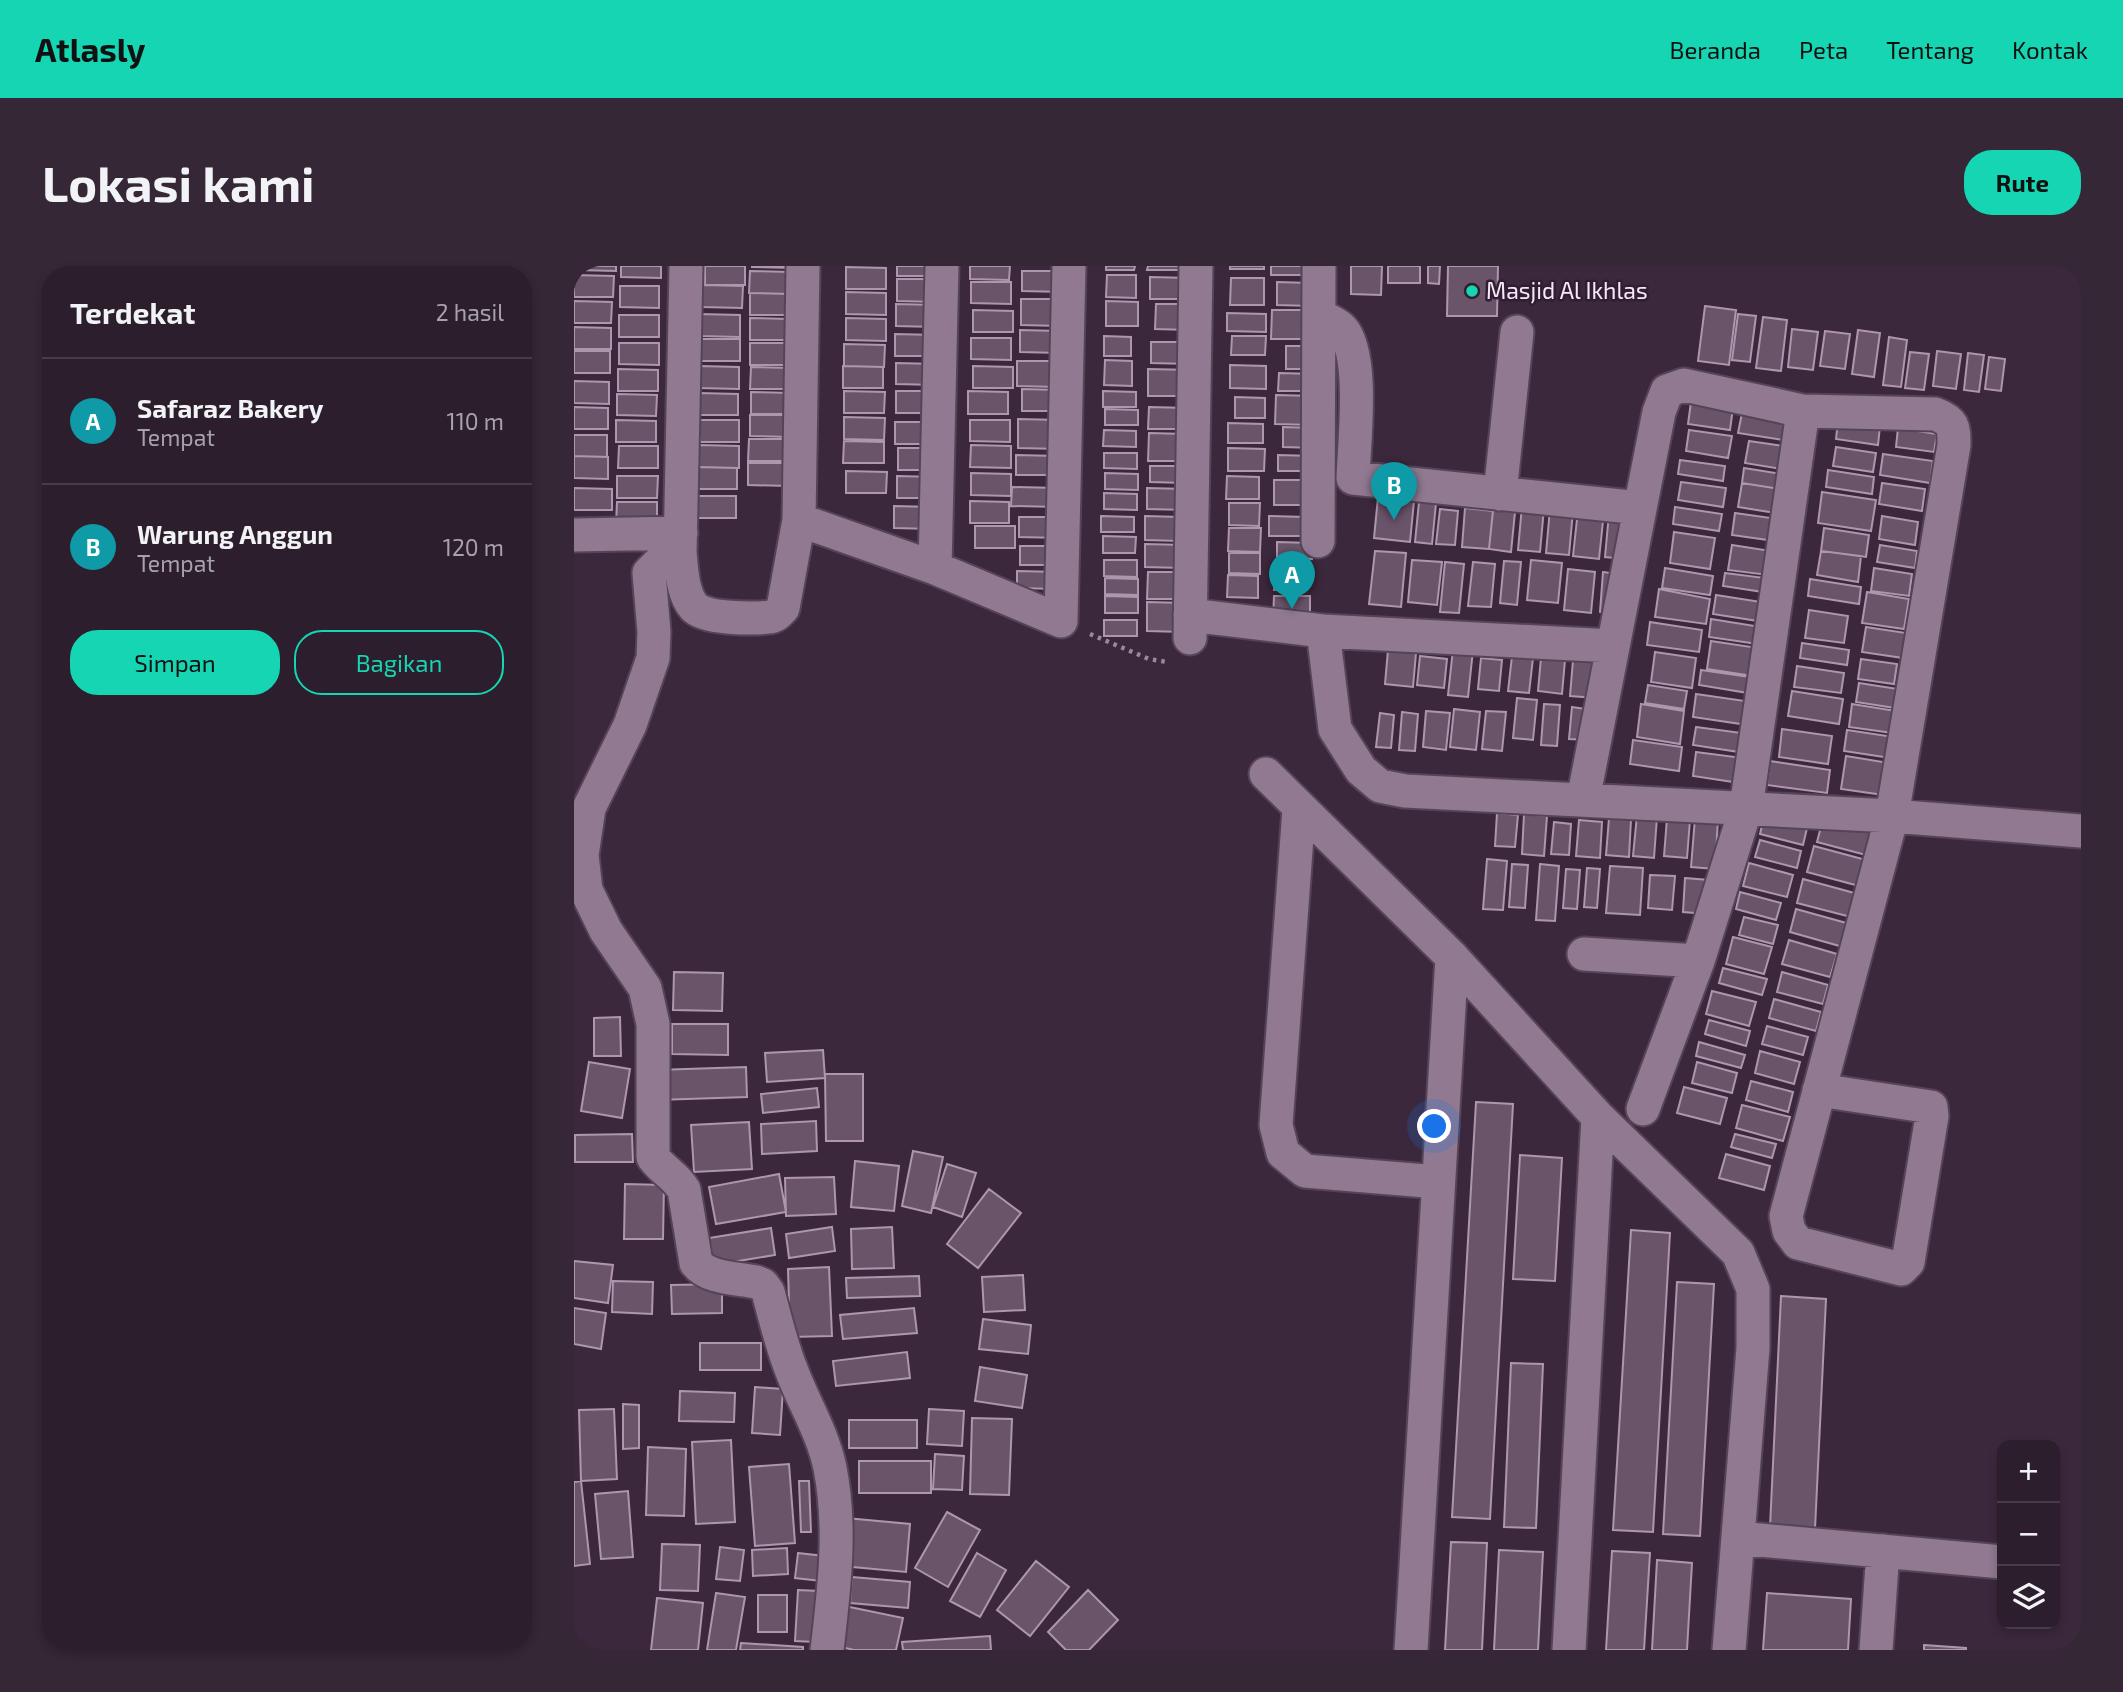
<!DOCTYPE html>
<html lang="id">
<head>
<meta charset="utf-8">
<style>
	:root { --surface:#2d1e2d; --page:#352735; --text:#f1f3f6; --muted:#a7a2aa; --line:#483c49; --accent:#15d5b3 }
	body { margin:0; font-family:"Exo 2",sans-serif; background:var(--page); color:var(--text) }
	.controls { position:absolute; right:21px; bottom:21px; display:grid; overflow:hidden; border-radius:14px; box-shadow:0 4px 10px #0003 }
	.controls button { width:63px; height:63px; display:grid; place-items:center; padding:0; border:0; border-bottom:2px solid var(--line); background:var(--surface); color:var(--text); font:35px sans-serif }
	.you { position:absolute; left:861px; top:861px; width:24px; height:24px; margin:-18px; border:5px solid #fff; border-radius:50%; background:#1a73e8; box-shadow:0 0 0 10px #1a73e833 }
	.badge { display:grid; place-items:center; width:46px; height:46px; border-radius:50%; background:var(--accent); color:#fff; font-size:23px; font-weight:700 }
	.pin { position:absolute; translate:-50% -58px; filter:drop-shadow(0 2px 4px #0008) }
	.pin::after { content:''; position:absolute; top:37px; width:24px; height:21px; background:inherit; clip-path:polygon(0 0,100% 0,50% 100%) }
	.list { margin:0; padding:0; list-style:none }
	h2 { display:flex; justify-content:space-between; align-items:center; height:91px; margin:0; padding:0 28px; font-size:30px }
	h2 small { font-size:23px; font-weight:400; color:var(--muted) }
	.list li { display:grid; grid-template-columns:46px 1fr auto; gap:21px; align-items:center; box-sizing:border-box; height:126px; padding:0 28px; border-top:2px solid var(--line) }
	.list b { display:block; font-size:26px; white-space:nowrap }
	.list p { margin:0; font-size:23px; white-space:nowrap; color:var(--muted) }
	.list em { font-size:23px; font-style:normal; color:var(--muted) }
	.actions { display:flex; gap:14px; padding:21px 28px }
	.actions a { flex:1; padding:16px 0; border:2px solid var(--accent); border-radius:28px; text-align:center; font-size:24px; color:var(--accent) }
	.actions .main { background:var(--accent); color:#111 }
	.icon { flex:none; width:38px; height:38px; fill:none; stroke:currentColor; stroke-width:2; stroke-linecap:round; stroke-linejoin:round }
	.map { position:relative; flex:none; width:1507px; height:1384px; overflow:hidden; border-radius:28px }
	header { display:flex; align-items:center; gap:42px; box-sizing:border-box; height:98px; padding:0 35px; background:var(--accent); color:#111 }
	header strong { font-size:33px }
	nav { display:flex; gap:38px; margin-inline-start:auto; font-size:24px }
	.intro { display:flex; align-items:center; justify-content:space-between; box-sizing:border-box; height:168px; padding:0 42px }
	h1 { margin:0; font-size:49px }
	.button { padding:18px 32px; border-radius:28px; background:var(--accent); color:#111; font-size:24px; font-weight:700 }
	main { display:flex; gap:42px; padding:0 42px }
	aside { flex:1; background:var(--surface); border-radius:28px; box-shadow:0 4px 10px #0003 }
	.map>svg:first-child { display:block }
</style>
</head>
<body>
<header>
<strong>Atlasly</strong>
<nav><a>Beranda</a><a>Peta</a><a>Tentang</a><a>Kontak</a></nav>
</header>
<div class="intro"><h1>Lokasi kami</h1><a class="button">Rute</a></div>
<main>
<aside>
<h2>Terdekat<small>2 hasil</small></h2>
<ul class="list">
<li><span class="badge" style="background:#0f9aa8">A</span><div><b>Safaraz Bakery</b><p>Tempat</p></div><em>110 m</em></li>
<li><span class="badge" style="background:#0f9aa8">B</span><div><b>Warung Anggun</b><p>Tempat</p></div><em>120 m</em></li>
</ul>
<div class="actions"><a class="main">Simpan</a><a>Bagikan</a></div>
</aside>
<div class="map">
<svg width="1507" height="1384" viewBox="0 0 1507 1384">
	<rect width="100%" height="100%" fill="#3c283c"/>
	<path fill="#6a546a" stroke="#ae96ae" stroke-width="2" d="M2,0H42V5L2,4Z
		M47,0H87V12L47,11Z
		M131,0H171V19H131Z
		M178,0H218V2L178,1Z
		M323,0H363V10H323Z
		M396,0H436L435,14L396,13Z
		M532,0H561L560,4H532Z
		M574,0H615V4H573Z
		M656,0H690V3H656Z
		M697,0H743V9H697Z
		M777,0H808L807,29L777,28Z
		M814,0H846V17H814Z
		M854,0H866L865,18L854,17Z
		M874,0H924L923,50H873Z
		M272,1L312,2V23H272Z
		M176,5L216,6V28L175,27Z
		M448,5H491L490,26L448,25Z
		M0,9L40,10L39,31H0Z
		M533,9H562V32L532,31Z
		M576,11L616,12L615,33H576Z
		M657,12H690V39H656Z
		M323,13H363V36L323,35Z
		M397,16H437V38L397,37Z
		M703,16L737,17V40L703,39Z
		M128,19L169,20L168,42L128,41Z
		M46,20H85V42L46,41Z
		M272,26L312,27V49L272,48Z
		M176,27L216,28V49H176Z
		M447,33H485V60L447,59Z
		M0,35L38,36L37,57H0Z
		M532,35L564,36V60H532Z
		M322,38L362,39V61L322,60Z
		M582,38H615V64L581,63Z
		M1131,40L1162,44L1155,99L1124,95Z
		M399,44L439,45V66H399Z
		M698,44H743L742,73H697Z
		M653,47L692,48V66L653,65Z
		M126,48L166,49V71L126,70Z
		M1164,48L1182,50L1176,96L1158,94Z
		M45,49H85V71H45Z
		M1189,51L1213,54L1207,105L1182,102Z
		M176,52L216,53V74H176Z
		M272,52L312,53V75L272,74Z
		M0,61L37,62V83H0Z
		M1218,63L1244,66L1239,104L1214,101Z
		M446,64L486,65V87L446,86Z
		M1284,64L1306,67L1300,111L1278,108Z
		M1251,65L1276,68L1271,103L1246,100Z
		M321,68L361,69V90H321Z
		M530,70L557,71V90H530Z
		M658,70H692L691,89H657Z
		M1315,71L1333,74L1327,121L1309,119Z
		M397,72H437V94L397,93Z
		M126,73H166V95H126Z
		M577,76H616V98L577,97Z
		M45,77H85V99L45,98Z
		M176,77H216V99H176Z
		M270,78L311,79L310,101L270,100Z
		M712,80H741V103H712Z
		M0,85H36V107H0Z
		M1363,85L1387,88L1382,123L1359,120Z
		M1336,86L1355,88L1350,124L1331,122Z
		M1394,87L1410,89L1405,126L1390,124Z
		M1415,91L1431,93L1427,125L1411,123Z
		M531,94L558,95V120L530,119Z
		M443,95H484L483,121L443,120Z
		M322,97L362,98V119L322,118Z
		M656,99L692,100V123L656,122Z
		M126,100L165,101V123L125,122Z
		M269,100L309,101V122H269Z
		M399,100L439,101V122H399Z
		M177,101L217,102V123H176Z
		M44,103L84,104V125H44Z
		M574,103L618,104V130H574Z
		M705,107L742,108L741,125H704Z
		M0,115L35,116V138L0,137Z
		M448,123L487,124V145H448Z
		M270,125L311,126L310,147H270Z
		M322,125H362V147H322Z
		M394,125L434,126V148H394Z
		M529,125L562,126V141H529Z
		M177,126L218,127L217,148H177Z
		M125,127L164,128V149H124Z
		M43,128L83,129L82,150L43,149Z
		M702,129L739,130V159L701,158Z
		M661,131L691,132V152H661Z
		M1117,136L1159,142L1156,164L1114,158Z
		M0,141L34,142V163H0Z
		M575,141L615,142V163H574Z
		M1169,142L1218,150L1215,175L1164,167Z
		M531,143L564,144V159H531Z
		M176,149H216L215,171L176,170Z
		M270,151L311,152L310,174L270,173Z
		M444,153L487,154V183L444,182Z
		M42,154L82,155V176H42Z
		M126,154H165V176H126Z
		M396,154H436V176L396,175Z
		M1264,155L1306,160L1304,179L1262,173Z
		M321,156H362L361,178H321Z
		M654,157L689,158V177H654Z
		M709,161L741,162V182L709,181Z
		M1324,162L1363,168L1360,186L1322,181Z
		M530,164L562,165V181L529,180Z
		M1115,164L1158,170L1154,192L1112,185Z
		M575,167L611,168V195H574Z
		M0,169H33V191L0,190Z
		M175,173H215V195H174Z
		M270,175L310,176V197H269Z
		M1175,175L1210,180L1207,203L1171,197Z
		M125,179L165,180V202L125,201Z
		M397,179L437,180V202L396,201Z
		M45,180H84V202H44Z
		M1262,181L1302,187L1299,206L1259,200Z
		M324,182H363V204H324Z
		M654,182L691,183L690,205H654Z
		M530,187H563V203L530,202Z
		M1309,188L1359,195L1356,217L1306,209Z
		M442,189L483,190V209H442Z
		M704,189L739,190L738,205H704Z
		M0,190L34,191V213L0,212Z
		M1106,194L1151,200L1149,215L1104,208Z
		M174,197H214V220L174,219Z
		M576,200H611V217L576,216Z
		M123,201L163,202V223H122Z
		M1170,202L1208,208L1206,223L1168,217Z
		M1254,204L1300,211L1298,228L1252,221Z
		M272,205L313,206L312,227H272Z
		M397,207L437,208V230L397,229Z
		M531,207L564,208V224L531,223Z
		M43,210H84L83,232H43Z
		M323,210L362,211V232H323Z
		M653,210L685,211V233H652Z
		M700,214H739V239H700Z
		M1107,216L1152,222L1149,241L1104,234Z
		M1168,217L1206,223L1202,247L1164,241Z
		M1308,217L1351,223L1348,245L1305,238Z
		M438,221L484,222V241L437,240Z
		M0,222L38,223V244H0Z
		M573,222L613,223L612,244L573,243Z
		M1248,226L1302,234L1297,265L1244,257Z
		M530,227L563,228V244L530,243Z
		M122,230H162V252H121Z
		M804,231L840,235L836,276L800,272Z
		M396,235L435,236V257H396Z
		M43,236H83V258H42Z
		M845,236L862,237L858,278L841,276Z
		M655,237H686L685,260L655,259Z
		M320,240L360,241V263L320,262Z
		M948,240L970,242L966,286L944,284Z
		M1101,241L1148,248L1145,265L1099,258Z
		M891,242L919,245L915,283L888,281Z
		M866,243L884,245L881,279L862,278Z
		M976,243L999,245L995,289L972,287Z
		M919,244L941,246L937,286L915,283Z
		M1004,244L1030,246L1025,293L999,290Z
		M1035,247L1055,248L1051,293L1031,291Z
		M1161,247L1204,253L1201,275L1158,269Z
		M527,250L560,251V266H527Z
		M571,250L606,251V275L571,274Z
		M695,250L732,251V270H695Z
		M1308,250L1344,256L1341,279L1305,273Z
		M445,251H488L487,272L445,271Z
		M401,260H441V282H401Z
		M655,262H687L686,286L654,285Z
		M1250,262L1295,269L1292,291L1247,285Z
		M1100,266L1141,272L1136,303L1096,297Z
		M529,270L562,271L561,287H529Z
		M703,276L738,277V293L703,292Z
		M571,278L610,279L609,302L571,301Z
		M1158,279L1197,285L1194,309L1154,304Z
		M1306,279L1343,285L1341,302L1303,296Z
		M446,280H488L487,299H446Z
		M801,285L832,287L827,341L795,338Z
		M1247,285L1287,290L1284,316L1243,309Z
		M655,287H686V308L655,307Z
		M530,294H563V311L530,310Z
		M838,294L868,296L863,339L834,336Z
		M957,294L988,297L984,337L953,334Z
		M930,295L947,296L943,339L926,337Z
		M871,296L890,298L885,347L866,346Z
		M899,296L921,298L917,341L894,340Z
		M701,302H733L732,324H700Z
		M1091,302L1139,310L1136,329L1088,322Z
		M1300,302L1338,308L1335,330L1297,325Z
		M994,303L1021,306L1017,347L990,344Z
		M443,305L485,306V323L443,322Z
		M574,306H609V333H573Z
		M1029,306L1045,308L1042,348L1026,346Z
		M1151,307L1191,312L1189,326L1149,320Z
		M654,309L684,310V332L653,331Z
		M531,312L564,313V329L531,328Z
		M1236,313L1287,321L1285,338L1234,330Z
		M1085,323L1136,333L1132,358L1081,351Z
		M1293,326L1335,333L1330,363L1288,357Z
		M1142,329L1187,336L1184,355L1139,348Z
		M531,330L564,331V347H531Z
		M700,330H736V355H699Z
		M573,336L610,337L609,366L573,365Z
		M1235,344L1274,350L1270,377L1231,372Z
		M1137,353L1187,361L1184,378L1135,371Z
		M530,354H563V370H530Z
		M1076,356L1128,364L1125,386L1073,379Z
		M1292,361L1332,367L1329,392L1288,386Z
		M1137,375L1184,382L1179,410L1133,403Z
		M1228,377L1275,384L1273,399L1226,392Z
		M879,383L899,384L894,431L874,429Z
		M814,384L842,387L839,421L811,418Z
		M1081,386L1122,392L1118,422L1077,416Z
		M846,390L873,393L870,422L843,419Z
		M938,390L959,392L955,427L934,425Z
		M907,392L928,394L925,425L904,423Z
		M967,392L991,394L988,428L964,425Z
		M1287,393L1323,398L1320,418L1284,413Z
		M999,394L1025,396L1022,432L996,430Z
		M1223,400L1270,407L1267,427L1220,421Z
		M1127,404L1176,411L1174,427L1125,419Z
		M1285,417L1324,423L1321,442L1282,436Z
		M1074,419L1113,425L1110,443L1071,437Z
		M1218,425L1269,433L1265,458L1214,450Z
		M1122,428L1171,435L1167,458L1119,451Z
		M943,432L963,434L959,474L939,472Z
		M970,438L986,439L983,480L967,479Z
		M1067,438L1110,445L1106,478L1063,471Z
		M1278,438L1322,445L1319,467L1275,461Z
		M998,441L1019,444L1016,474L995,473Z
		M880,443L906,446L902,484L876,481Z
		M852,445L876,447L872,484L849,481Z
		M912,445L932,446L928,485L908,483Z
		M828,446L844,448L841,485L825,484Z
		M806,447L820,449L817,482L802,481Z
		M1122,461L1168,467L1165,486L1119,479Z
		M1208,463L1258,470L1254,498L1205,491Z
		M1273,464L1320,471L1317,492L1270,485Z
		M1059,474L1108,481L1105,505L1056,498Z
		M1122,486L1169,492L1166,517L1119,510Z
		M1272,490L1315,497L1310,529L1267,523Z
		M1196,495L1256,504L1253,527L1193,519Z
		M1191,546L1234,558L1229,579L1186,568Z
		M923,547L944,549L941,581L921,580Z
		M950,548L973,550L970,590L948,588Z
		M1063,549L1083,551L1080,592L1059,590Z
		M1035,552L1057,554L1055,591L1032,589Z
		M1093,552L1116,554L1113,592L1090,590Z
		M1121,552L1144,553L1141,603L1117,601Z
		M1249,553L1298,566L1292,589L1243,576Z
		M1005,554L1028,556L1026,592L1002,590Z
		M980,556L997,558L995,589L977,588Z
		M1186,574L1227,585L1223,602L1181,591Z
		M1240,580L1292,594L1285,620L1233,606Z
		M913,593L933,595L929,644L909,643Z
		M1175,597L1219,609L1213,631L1169,620Z
		M938,598L954,599L951,642L935,641Z
		M966,598L985,600L981,655L962,654Z
		M1036,600L1069,602L1066,649L1032,647Z
		M1013,602L1026,603L1023,642L1010,641Z
		M992,603L1006,604L1003,643L989,642Z
		M1076,609L1101,610L1098,644L1074,642Z
		M1111,612L1135,614L1133,648L1109,646Z
		M1229,613L1284,628L1277,651L1223,637Z
		M1166,626L1207,637L1202,654L1162,643Z
		M1222,643L1276,658L1269,681L1216,666Z
		M1170,651L1204,659L1199,678L1165,669Z
		M1159,671L1198,681L1190,708L1152,698Z
		M1215,674L1263,688L1256,711L1208,698Z
		M1149,702L1193,713L1188,729L1145,717Z
		M100,706L149,707L148,745L99,744Z
		M1208,706L1254,719L1249,738L1203,726Z
		M1138,725L1182,736L1175,760L1132,748Z
		M1200,733L1247,746L1242,765L1195,752Z
		M46,751L47,790H20V752Z
		M1135,754L1176,765L1172,780L1131,768Z
		M98,758H154V789L98,788Z
		M1193,760L1234,771L1229,789L1188,778Z
		M1125,776L1171,789L1167,802L1122,790Z
		M249,784L251,812L193,816L191,787Z
		M1186,785L1226,796L1220,818L1181,807Z
		M15,796L56,803L48,852L7,845Z
		M1123,796L1163,807L1158,827L1118,817Z
		M172,801L173,831L83,834L82,804Z
		M251,808H289V875H252Z
		M1177,815L1219,826L1214,846L1172,834Z
		M1110,821L1153,832L1146,858L1103,847Z
		M243,822L245,841L189,847L187,828Z
		M902,836L939,838L916,1253L878,1251Z
		M1168,839L1216,851L1209,875L1162,862Z
		M242,855L243,885L188,888L187,858Z
		M175,856L178,903L120,906L117,859Z
		M58,868L59,896H1V869Z
		M1161,868L1202,878L1198,892L1157,881Z
		M339,885L369,891L357,947L328,940Z
		M1152,888L1196,900L1190,924L1145,912Z
		M946,889L988,892L981,1015L939,1013Z
		M281,895L325,900L320,945L277,941Z
		M373,898L402,907L388,951L359,941Z
		M205,908L212,946L142,958L135,921Z
		M260,911L262,948L212,950L211,912Z
		M51,918L90,919L89,973H50Z
		M415,923L447,947L404,1002L373,978Z
		M258,961L261,985L215,992L212,968Z
		M318,961L320,1002L278,1003L277,963Z
		M197,962L201,989L140,999L135,972Z
		M1057,964L1096,967L1079,1266L1039,1264Z
		M0,995L39,999L34,1037L0,1032Z
		M255,1001L258,1070L216,1071L214,1003Z
		M449,1009L451,1044L410,1046L408,1011Z
		M345,1010L346,1030L273,1032L272,1012Z
		M39,1015L79,1016L78,1048L38,1046Z
		M1103,1016L1140,1018L1126,1270L1089,1268Z
		M148,1018V1047L98,1048L97,1019Z
		M1207,1030L1252,1033L1241,1263L1196,1261Z
		M0,1042L32,1047L27,1083L0,1078Z
		M340,1042L343,1067L269,1073L266,1049Z
		M409,1053L457,1059L454,1088L405,1083Z
		M126,1077H187V1104H126Z
		M333,1086L336,1112L262,1120L259,1095Z
		M937,1097L969,1098L962,1262L930,1261Z
		M406,1101L453,1109L448,1142L401,1135Z
		M181,1121L209,1123L206,1169L178,1167Z
		M106,1125L161,1127L160,1156L105,1155Z
		M49,1138L65,1139V1182L49,1183Z
		M40,1143L43,1213L7,1215L5,1144Z
		M355,1143L390,1145L388,1180L353,1178Z
		M398,1152L438,1153L435,1229L396,1228Z
		M275,1154H343V1182H275Z
		M157,1174L161,1256L122,1258L118,1176Z
		M74,1181L112,1183L110,1250L72,1249Z
		M361,1188L390,1190L388,1224L359,1223Z
		M285,1195H357V1227H285Z
		M215,1198L221,1277L181,1280L175,1201Z
		M7,1215L16,1298L0,1300V1216Z
		M225,1215H235L237,1266H227Z
		M54,1225L59,1291L27,1293L21,1228Z
		M373,1246L406,1264L374,1321L341,1302Z
		M272,1252L336,1258L332,1306L268,1300Z
		M877,1276L913,1277L908,1384H871Z
		M88,1278L126,1279L124,1325L86,1324Z
		M146,1281L170,1284L166,1315L142,1313Z
		M213,1282L214,1308L179,1310L178,1284Z
		M925,1284L969,1286L964,1384H920Z
		M1038,1285L1076,1287L1070,1384H1032Z
		M224,1287L250,1290L247,1315L221,1312Z
		M403,1287L432,1304L406,1351L376,1335Z
		M1083,1294L1118,1297L1113,1384H1078Z
		M462,1295L495,1321L456,1370L423,1344Z
		M278,1311L336,1316L334,1342L276,1337Z
		M224,1324L245,1325L241,1376L221,1375Z
		M514,1324L544,1354L515,1384H492L474,1366Z
		M142,1327L171,1331L162,1384H133Z
		M1193,1327L1277,1333L1274,1384H1189Z
		M184,1329H213V1366H184Z
		M83,1332L129,1337L124,1384H77Z
		M266,1339L329,1352L322,1384H280L258,1379Z
		M416,1370L417,1384H329L328,1376Z
		M167,1377L229,1381V1384H166Z
		M1350,1379L1392,1382V1384H1350Z"/>
	<g fill="none" stroke-linecap="round" stroke-linejoin="round">
		<g stroke="#554456" stroke-width="37">
			<path id="minor" d="M112,0L106,287C108,304 108,327 120,341C130,353 180,353 196,351C202,350 205,346 209,342L225,254L229,0
				M745,49C751,53 763,57 768,63C791,88 780,178 779,212L1066,242
				M926,228L943,66
				M225,254L361,302L487,355L495,0
				M0,269L107,267
				M744,275L745,0
				M106,287L84,298L75,307L80,366L79,392L56,459L15,542L8,589L12,624L32,665L71,722L79,758V891C88,904 102,910 110,924L122,997C135,1013 163,1012 182,1016L189,1019L194,1026C201,1051 207,1078 217,1103C229,1136 249,1167 256,1202C268,1262 260,1324 253,1384
				M361,302L368,0
				M616,349L749,365L1039,380
				M749,365L761,463L787,504L806,520L831,525L1318,550L1507,565
				M616,372L622,0
				M692,508L878,691L1024,851L1164,987L1179,1023V1082L1155,1384
				M1009,534L1085,146L1093,125L1110,119L1229,145L1361,148C1380,155 1380,161 1380,179L1318,550L1212,950L1215,965L1224,977L1327,1003L1334,996L1358,850L1357,841L1245,824
				M725,543L702,859L709,887L731,905L864,916
				M1010,688L1124,695
				M1069,843L1124,695L1172,542L1229,145
				M1164,1272L1428,1296
				M837,1384L878,691
				M995,1384L1024,851
				M1302,1384L1309,1285"/>
		</g>
		<path stroke="#9a899a" stroke-width="4.5" stroke-dasharray="3.5 5" stroke-linecap="butt" d="M516,368L575,393L593,396"/>
		<use href="#minor" stroke="#907991" stroke-width="33"/>
	</g>
	<circle fill="#15d5b3" stroke="#311e32" stroke-width="2.5" cx="898" cy="25" r="7"/>
	<g text-anchor="middle" stroke-width="5" stroke-linejoin="round" paint-order="stroke">
		<g font-size="23" fill="#f6e9f6" stroke="#311e32" text-anchor="start">
			<text x="912" y="33">Masjid Al Ikhlas</text>
		</g>
	</g>
</svg>
<div class="controls">
<button>+</button>
<button>−</button>
<button><svg class="icon" aria-label="layers" viewBox="0 0 24 24"><path d="M12 4l9 5-9 5-9-5zM3 14l9 5 9-5"/></svg></button>
</div>
<div class="you"></div>
<div class="pin badge" style="left:718px;top:343px;background:#0f9aa8">A</div>
<div class="pin badge" style="left:820px;top:254px;background:#0f9aa8">B</div>
</div>
</main>
</body>
</html>
